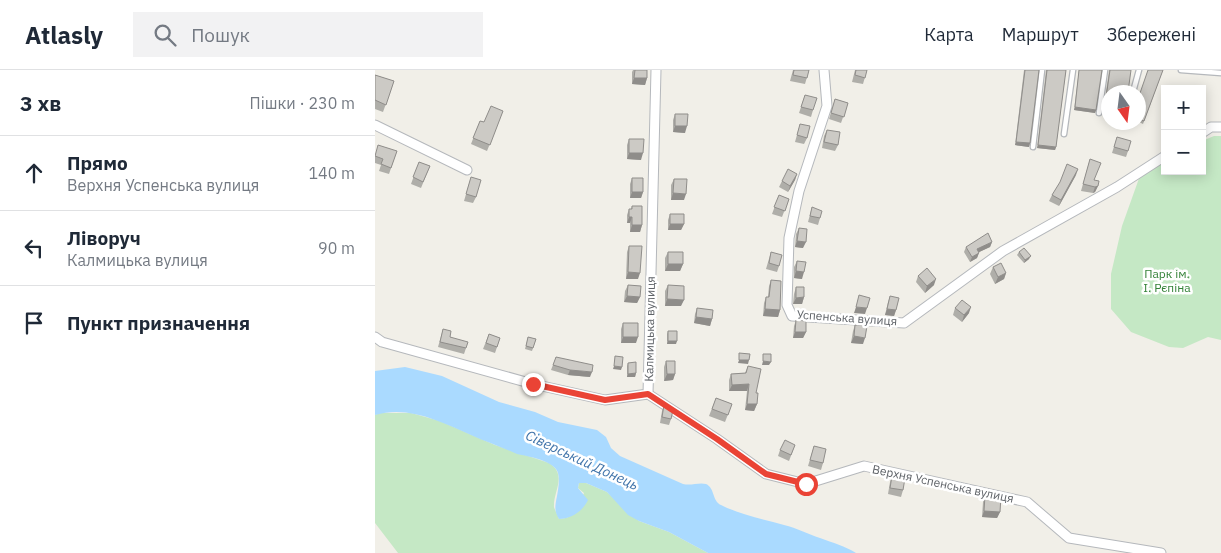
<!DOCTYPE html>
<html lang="uk">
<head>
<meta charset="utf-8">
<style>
	:root { --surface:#fff; --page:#f2f2f3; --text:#1f2937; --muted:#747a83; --line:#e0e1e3 }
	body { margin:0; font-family:"IBM Plex Sans",sans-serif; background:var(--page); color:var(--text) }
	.controls { position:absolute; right:15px; top:15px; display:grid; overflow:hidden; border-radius:0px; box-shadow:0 2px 12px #0003 }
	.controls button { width:45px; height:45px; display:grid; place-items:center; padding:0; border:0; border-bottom:1px solid var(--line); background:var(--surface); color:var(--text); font:25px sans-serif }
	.compass { position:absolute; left:726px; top:15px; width:45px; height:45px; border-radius:50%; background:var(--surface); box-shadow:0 2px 12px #0003; rotate:166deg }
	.stop { position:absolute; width:15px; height:15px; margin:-11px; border:4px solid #ea4335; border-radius:50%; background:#fff }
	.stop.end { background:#ea4335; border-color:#fff; box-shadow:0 1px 5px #0008 }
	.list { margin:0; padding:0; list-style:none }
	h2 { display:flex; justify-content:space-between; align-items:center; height:65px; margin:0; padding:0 20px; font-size:21px }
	h2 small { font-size:16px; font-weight:400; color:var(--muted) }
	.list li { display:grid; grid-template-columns:32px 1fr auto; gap:15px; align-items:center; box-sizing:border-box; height:75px; padding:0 20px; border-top:1px solid var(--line) }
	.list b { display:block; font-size:19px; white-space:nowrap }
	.list p { margin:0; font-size:16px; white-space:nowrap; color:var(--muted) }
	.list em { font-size:16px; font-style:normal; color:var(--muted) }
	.icon { flex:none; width:28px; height:28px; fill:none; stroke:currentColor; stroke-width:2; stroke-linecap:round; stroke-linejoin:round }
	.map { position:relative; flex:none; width:846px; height:483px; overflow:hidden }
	header { display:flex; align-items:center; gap:30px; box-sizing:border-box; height:70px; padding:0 25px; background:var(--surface); border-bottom:1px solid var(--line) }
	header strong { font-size:24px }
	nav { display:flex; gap:28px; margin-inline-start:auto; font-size:18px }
	.search { width:350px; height:45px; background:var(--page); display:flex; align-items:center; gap:12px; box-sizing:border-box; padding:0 18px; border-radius:0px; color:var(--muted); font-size:19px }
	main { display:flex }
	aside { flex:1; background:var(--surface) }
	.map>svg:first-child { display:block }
</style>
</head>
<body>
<header>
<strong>Atlasly</strong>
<div class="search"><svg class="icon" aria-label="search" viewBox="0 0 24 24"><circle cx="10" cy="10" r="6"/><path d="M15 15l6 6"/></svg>Пошук</div>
<nav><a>Карта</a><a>Маршрут</a><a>Збережені</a></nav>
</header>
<main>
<aside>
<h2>3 хв<small>Пішки · 230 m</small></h2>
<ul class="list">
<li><svg class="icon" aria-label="ahead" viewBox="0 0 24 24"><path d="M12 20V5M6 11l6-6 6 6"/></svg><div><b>Прямо</b><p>Верхня Успенська вулиця</p></div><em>140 m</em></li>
<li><svg class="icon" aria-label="left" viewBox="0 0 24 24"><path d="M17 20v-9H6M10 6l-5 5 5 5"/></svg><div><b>Ліворуч</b><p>Калмицька вулиця</p></div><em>90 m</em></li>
<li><svg class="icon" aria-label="arrive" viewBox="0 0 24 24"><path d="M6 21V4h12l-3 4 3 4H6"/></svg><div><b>Пункт призначення</b></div></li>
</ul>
</aside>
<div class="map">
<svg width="846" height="483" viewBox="0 0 846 483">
	<rect width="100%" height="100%" fill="#f1efe8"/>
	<path fill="#c5e8c5" d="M839,66H846V270L833,267L808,278L794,277L756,262L736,239V204L747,156L767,100L790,89V101H827V71Z
		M5,343H36L65,351L120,375L174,393C193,405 178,421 179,437C180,441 183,445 184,449C201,448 202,437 209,423L203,418L204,413H211L232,422L264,451L294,462L333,483H23L0,453V345Z"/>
	<path fill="#aadaff" d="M30,297L67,306L124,332L160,342L183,352L222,360L231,367L236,378L245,386L308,414C316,416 324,412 331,414C340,418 337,431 346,435C366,445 388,449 409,455C422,458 433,464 445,468C458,473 470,476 481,483H333L294,462L264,451L253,445L232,422L211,413H204L203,418L213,430C208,441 196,449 184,449C179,441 180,436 182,426C183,420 185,410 183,403C180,391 153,386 142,384C127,377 111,372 96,365C66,352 34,335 0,345V301Z"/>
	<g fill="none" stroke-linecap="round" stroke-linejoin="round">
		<g stroke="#b5b8bc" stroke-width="7">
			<path id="service" d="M806,0L846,3
				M758,22L764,0
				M724,43L730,0
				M689,64L698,0
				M658,77L667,0"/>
		</g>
		<g stroke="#b5b8bc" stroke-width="11">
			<path id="minor" d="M449,0L452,36L424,121L414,168L412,235L417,246L529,253L628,181L742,117L790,86
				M0,55L92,100
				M827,63L836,57H846
				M0,267L7,272L158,314L230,330L273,324
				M273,324L342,369L391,404L431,414L489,396L652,432L694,468L786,483
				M273,324L281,0"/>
		</g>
		<use href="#service" stroke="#fff" stroke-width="4.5"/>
		<use href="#minor" stroke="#fff" stroke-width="9"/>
	</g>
	<path fill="#afaea9" d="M258,0H272V8L270,15L257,14V2Z
		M418,0H434L430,14L415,11Z
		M480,0H492L488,14L477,12Z
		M649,0H664L655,73L654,77L640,75Z
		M671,0H691L681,77L680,80L662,78Z
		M704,0H727L721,40L720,43L699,40Z
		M734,0H756L734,22V45L728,44Z
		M788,0L768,54L764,52V26Z
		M0,5L19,11L8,42L0,39Z
		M430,25L438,40L436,47L424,43Z
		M460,29L473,33L466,53L454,49Z
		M128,41L112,81L96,74L105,51L109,52Z
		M300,44L310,63L298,62V50Z
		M425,54L432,68L429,74L420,72Z
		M452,60L463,75L460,81L447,78L449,66Z
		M742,67L753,81L751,87L737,83Z
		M254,69L266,90L252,89V75Z
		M22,81L14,104L4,101L6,95L0,93V84Z
		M715,89L719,110L723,116L720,122L718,123L706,121Z
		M44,92L55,96L46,118L36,114Z
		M422,104L420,110L413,122L404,117L407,111Z
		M701,105L684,136L674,131L677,125Z
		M96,107L101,127L98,133L89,131Z
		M257,108L268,122L266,128H255V114Z
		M299,109L309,130H296V115Z
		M404,125L414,129L407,147L397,144Z
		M257,136L267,155L265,162H255V153H252V145L254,139H256Z
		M437,137L445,148L443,155L433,152Z
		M295,144L309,154L306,160H293V150Z
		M424,158L428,178L420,177L421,164Z
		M617,172L615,177L604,182L602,188L595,192L589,182L591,177Z
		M254,176L263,209H251L252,182Z
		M293,182L308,194L305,201H290V188Z
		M396,182L404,196L402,202L391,199Z
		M644,182L654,189L649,193L642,185Z
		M422,191L427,209L419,208V197Z
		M618,197L631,203L629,209L620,214L615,204Z
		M543,206L559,215L550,223L541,212Z
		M396,210L405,240L403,247L388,246L389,233L391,227H393L394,216Z
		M253,215L265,227L262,233L249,232L250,221Z
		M293,215L306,236H290V221Z
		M421,217L429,227L427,234H418L419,224Z
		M515,226L521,240L519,246L510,245L513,232Z
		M322,238L337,249L335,256L319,253L320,244Z
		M580,238L594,243L587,252L578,245Z
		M421,250L431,262L428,268H418L419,256Z
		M248,253L261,273H246V259Z
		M480,255L488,274L476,273L478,261Z
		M68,259L75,267L91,278L89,284L63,277Z
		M293,261L301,274H292V264Z
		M114,264L125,268L120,283L108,279Z
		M153,267L161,269L157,281L150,279Z
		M181,287L215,307L193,305L176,300Z
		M291,291L300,304L298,310L289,311V297Z
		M253,293L261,303L260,307H252V296Z
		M373,296L381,323L382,334L379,341L370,340L372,321H354V310L356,304L370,303Z
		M341,328L357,334L350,352L334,346Z
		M289,335L296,349L294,355L285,353L287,341Z
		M420,375L414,391L403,386L405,380Z
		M439,376L448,393L446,400L433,396Z
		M517,406L528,420L526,427L513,424L515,412Z
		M610,425L625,442L622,448L607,447L608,432Z"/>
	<path fill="#8f8d8a" d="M259,8H272L270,15L257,14Z
		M700,37L721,40L720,43L699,40Z
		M300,56H312L310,63L298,62Z
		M641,72L655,73L654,77L640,75Z
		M663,75L681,77L680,80L662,78Z
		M254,83H268L266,90L252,89Z
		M703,99L701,105L684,136L686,130Z
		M422,104L420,110L413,122L415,116Z
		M723,116L720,122L718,123L720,117Z
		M257,122H268L266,128H255Z
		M298,123L311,124L309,130H296Z
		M254,147H257L255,153H252Z
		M295,154H309L306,160H293Z
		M257,155H267L265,162H255Z
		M422,171L431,172L428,178L420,177Z
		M617,172L615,177L600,184L602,179Z
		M604,183L602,188L595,192L597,187Z
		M656,186L654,189L649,193L650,190Z
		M293,194H308L305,201H290Z
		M421,201L429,202L427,209L419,208Z
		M253,202L265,203L263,209H251Z
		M631,203L629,209L620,214L623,207Z
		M561,209L559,215L550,223L552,216Z
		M252,226L265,227L262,233L249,232Z
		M429,227L427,234H418L421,228Z
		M292,229L309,230L306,236H290Z
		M481,237L492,238L490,244L479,243Z
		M596,237L594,243L587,252L589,245Z
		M390,239L405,240L403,247L388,246Z
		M512,239L521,240L519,246L510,245Z
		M321,247L337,249L335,256L319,253Z
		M420,262H431L428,268H418Z
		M479,266L490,268L488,274L476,273Z
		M248,267H263L261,273H246Z
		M293,271H302L301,274H292Z
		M364,290H374L373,294L363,293Z
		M388,291L396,292L394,295H387Z
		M239,296L247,297L246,300L238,299Z
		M195,300L217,302L215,307L193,305Z
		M261,303L260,307H252L253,304Z
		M292,304H300L298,310L289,311Z
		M374,314L372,321H354L357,315Z
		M372,334H382L379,341L370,340Z
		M609,441L625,442L622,448L607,447Z"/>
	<path fill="#cccac5" stroke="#8f8d8a" d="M260,0H272V8H259Z
		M419,0H434L432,8L418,5Z
		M481,0H492L490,8L480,5Z
		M650,0H664L655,73L641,72Z
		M672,0H691L681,77L663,75Z
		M704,0H727L721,40L700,37Z
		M735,0H756L753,22H734V42L729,41Z
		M773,0H788L769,51L764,49V26Z
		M0,5L19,11L11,35L0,30Z
		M430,25L442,28L438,40L426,37Z
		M460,29L473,33L469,47L456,43Z
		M116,36L128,41L115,75L98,68L105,51L109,52Z
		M300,44H313L312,56H300Z
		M425,54L435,56L432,68L422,65Z
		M452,60L465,62L463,75L449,72Z
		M742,67L756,71L753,81L739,77Z
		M254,69H269L268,83H254Z
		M3,75L22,81L16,98L6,94L8,89L0,86Z
		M715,89L726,93L719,110L724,111L723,116L720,117L708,114Z
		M44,92L55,96L48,112L38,107Z
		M692,94L703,99L686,130L677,125L685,112Z
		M413,99L422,104L415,116L407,111Z
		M96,107L106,110L101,127L91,124Z
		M257,108H268V122H257Z
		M299,109H312L311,124L298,123Z
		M404,125L414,129L410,141L399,137Z
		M257,136H267V155H257V147H254V139H257Z
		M437,137L447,141L445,148L435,146Z
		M295,144H309V154H295Z
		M424,158L432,159L431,172L422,171Z
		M613,163L617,172L602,179L604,183L597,187L591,177Z
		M254,176H267L265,203L253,202Z
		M649,178L656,186L650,190L644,182Z
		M293,182H308V194H293Z
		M396,182L407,185L404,196L394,193Z
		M422,191L431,192L429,202L421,201Z
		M626,193L631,203L623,207L618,197Z
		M552,198L561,209L552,216L543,206Z
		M396,210L406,211L405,240L390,239L391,227H394Z
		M253,215L266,216L265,227L252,226Z
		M293,215L309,216V230L292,229Z
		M421,217H429V227L421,228Z
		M484,225L495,228L492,238L481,237Z
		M515,226L524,228L521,240L512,239Z
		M587,230L596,237L589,245L580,238Z
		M322,238L338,240L337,249L321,247Z
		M421,250L431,251V262H420Z
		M248,253H263V267H248Z
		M480,255L492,256L490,268L479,266Z
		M68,259L76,261L75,267L93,272L91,278L65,272Z
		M293,261H302V271H293Z
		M114,264L125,268L122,277L111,273Z
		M153,267L161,269L158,278L151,276Z
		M364,283L375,284L374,290H364Z
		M388,284H396V292L388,291Z
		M240,286L248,287L247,297L239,296Z
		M181,287L218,295L217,302L195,300L178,295Z
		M291,291H300V304H292Z
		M261,292V303L253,304V293Z
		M373,296L386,299L381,323H383L382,334H372L374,314L357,315L356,304L371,303Z
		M341,328L357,334L353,345L337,339Z
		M289,335L298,340L296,349L287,347Z
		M410,370L420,375L416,385L405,380Z
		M439,376L451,379L448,393L435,390Z
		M517,406L530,408L528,420L515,418Z
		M610,425L626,426L625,442L609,441Z"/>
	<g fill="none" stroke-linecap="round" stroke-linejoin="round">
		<path stroke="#ea4335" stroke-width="6" d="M158,314L230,330L273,324L342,369L391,404L431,414"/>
	</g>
	<g text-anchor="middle" stroke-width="5" stroke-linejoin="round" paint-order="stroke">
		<g font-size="12" fill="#348238" stroke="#fff">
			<text x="792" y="208">Парк ім.<tspan x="792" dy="14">І. Рєпіна</tspan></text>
		</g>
		<g font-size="12" fill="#5f6368" stroke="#fff">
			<text transform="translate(472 248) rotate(4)" y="4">Успенська вулиця</text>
			<text transform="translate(275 259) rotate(-89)" y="4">Калмицька вулиця</text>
			<text transform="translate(568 414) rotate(12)" y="4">Верхня Успенська вулиця</text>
		</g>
		<g font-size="14" font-style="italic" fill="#4174aa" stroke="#fff">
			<text transform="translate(207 390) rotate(25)" y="5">Сіверський Донець</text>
		</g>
	</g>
</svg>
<div class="controls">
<button>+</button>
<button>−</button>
</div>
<svg class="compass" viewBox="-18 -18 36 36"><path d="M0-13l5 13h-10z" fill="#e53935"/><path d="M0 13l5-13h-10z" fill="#747a83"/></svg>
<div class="stop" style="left:431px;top:414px"></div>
<div class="stop end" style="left:158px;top:314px"></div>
</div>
</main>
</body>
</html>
